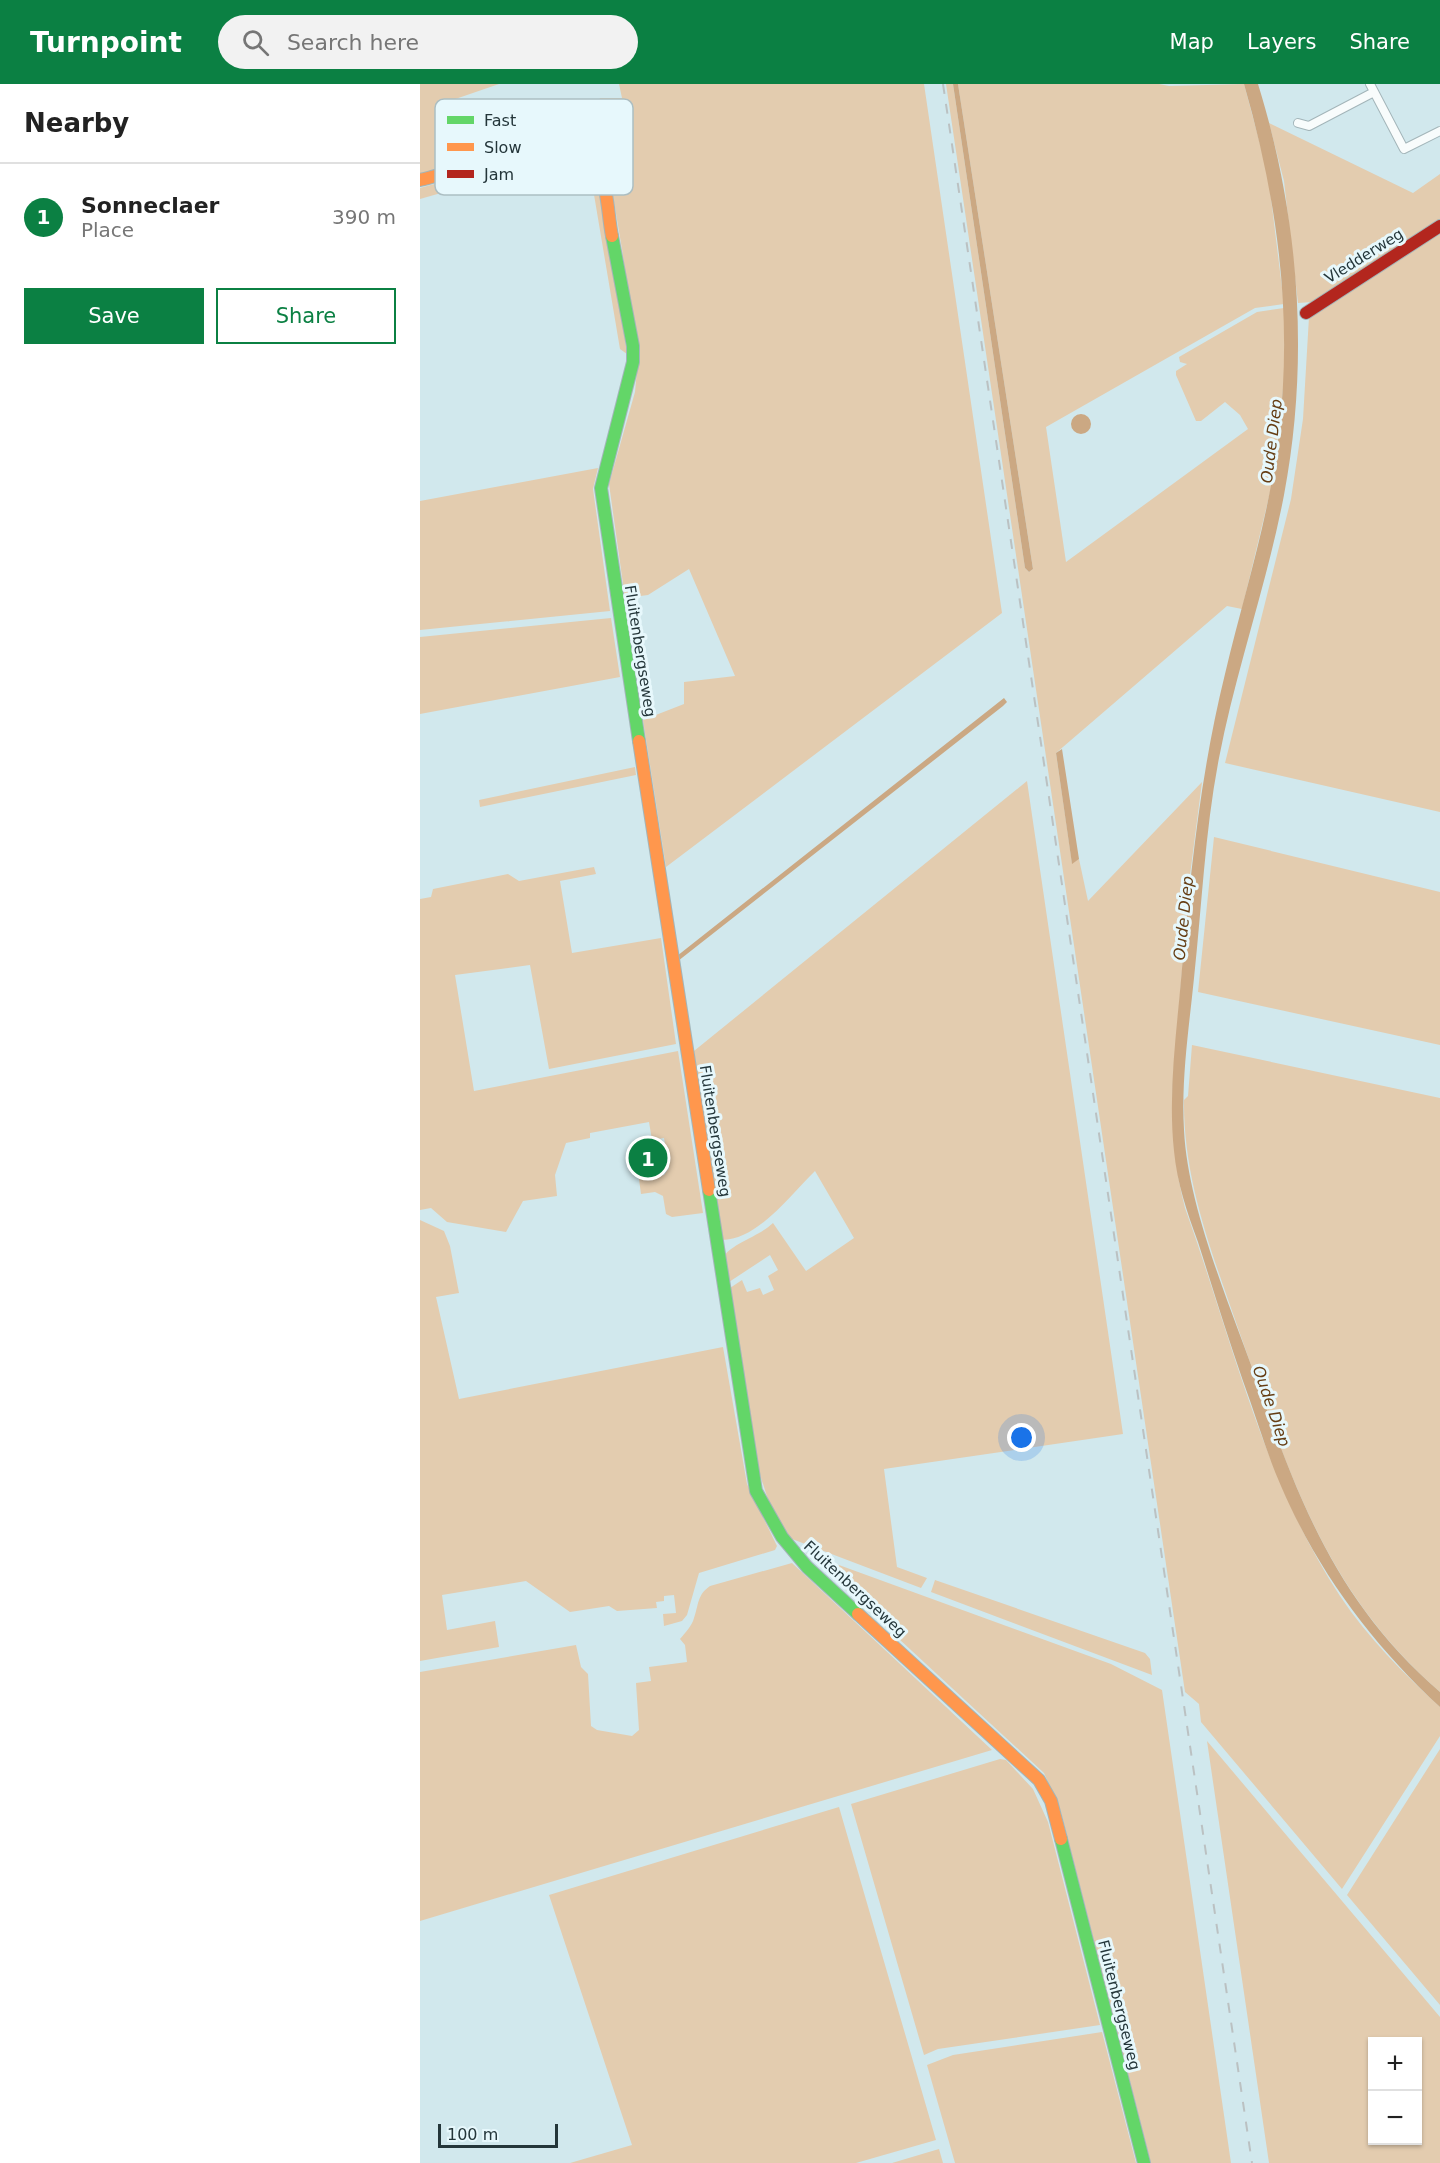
<!DOCTYPE html>
<html lang="en">
<head>
<meta charset="utf-8">
<style>
	:root { --surface:#fff; --page:#f2f2f2; --text:#222; --muted:#767676; --line:#e0e0e0; --accent:#0b8043 }
	body { margin:0; font-family:"DejaVu Sans",sans-serif; background:var(--page); color:var(--text) }
	.controls { position:absolute; right:18px; bottom:18px; display:grid; overflow:hidden; border-radius:0px; box-shadow:0 2px 4px #0004 }
	.controls button { width:54px; height:54px; display:grid; place-items:center; padding:0; border:0; border-bottom:2px solid var(--line); background:var(--surface); color:var(--text); font:30px sans-serif }
	.scale { position:absolute; left:18px; bottom:15px; width:120px; box-sizing:border-box; padding-left:6px; border:3px solid #24363a; border-top:0; font-size:16px; line-height:21px; white-space:nowrap; color:#24363a; -webkit-text-stroke:4px #e7f8fc; paint-order:stroke }
	.you { position:absolute; left:602px; top:1354px; width:21px; height:21px; margin:-15px; border:4px solid #fff; border-radius:50%; background:#1a73e8; box-shadow:0 0 0 9px #1a73e833 }
	.badge { display:grid; place-items:center; width:39px; height:39px; border-radius:50%; background:var(--accent); color:#fff; font-size:20px; font-weight:700 }
	.pin { position:absolute; translate:-50% -50%; border:3px solid #fff; box-shadow:0 2px 6px #0006 }
	.list { margin:0; padding:0; list-style:none }
	h2 { display:flex; justify-content:space-between; align-items:center; height:78px; margin:0; padding:0 24px; font-size:26px }
	h2 small { font-size:20px; font-weight:400; color:var(--muted) }
	.list li { display:grid; grid-template-columns:39px 1fr auto; gap:18px; align-items:center; box-sizing:border-box; height:108px; padding:0 24px; border-top:2px solid var(--line) }
	.list b { display:block; font-size:22px; white-space:nowrap }
	.list p { margin:0; font-size:20px; white-space:nowrap; color:var(--muted) }
	.list em { font-size:20px; font-style:normal; color:var(--muted) }
	.actions { display:flex; gap:12px; padding:18px 24px }
	.actions a { flex:1; padding:14px 0; border:2px solid var(--accent); border-radius:0px; text-align:center; font-size:21px; color:var(--accent) }
	.actions .main { background:var(--accent); color:#fff }
	.icon { flex:none; width:33px; height:33px; fill:none; stroke:currentColor; stroke-width:2; stroke-linecap:round; stroke-linejoin:round }
	.map { position:relative; flex:none; width:1020px; height:2079px; overflow:hidden }
	header { display:flex; align-items:center; gap:36px; box-sizing:border-box; height:84px; padding:0 30px; background:var(--accent); color:#fff }
	header strong { font-size:28px }
	nav { display:flex; gap:33px; margin-inline-start:auto; font-size:21px }
	.search { width:420px; height:54px; background:var(--page); display:flex; align-items:center; gap:15px; box-sizing:border-box; padding:0 21px; border-radius:33px; color:var(--muted); font-size:22px }
	main { display:flex }
	aside { flex:1; background:var(--surface) }
	.map>svg:first-child { display:block }
</style>
</head>
<body>
<header>
<strong>Turnpoint</strong>
<div class="search"><svg class="icon" aria-label="search" viewBox="0 0 24 24"><circle cx="10" cy="10" r="6"/><path d="M15 15l6 6"/></svg>Search here</div>
<nav><a>Map</a><a>Layers</a><a>Share</a></nav>
</header>
<main>
<aside>
<h2>Nearby<small></small></h2>
<ul class="list">
<li><span class="badge">1</span><div><b>Sonneclaer</b><p>Place</p></div><em>390 m</em></li>
</ul>
<div class="actions"><a class="main">Save</a><a>Share</a></div>
</aside>
<div class="map">
<svg width="1020" height="2079" viewBox="0 0 1020 2079">
	<rect width="100%" height="100%" fill="#d1e8ed"/>
	<path fill="#e3ccaf" fill-rule="evenodd" d="M0,0H79L18,21L33,70L133,36L137,25L147,22L153,36L165,32L162,22L184,35L192,33L196,21L191,17H179L180,14H202L199,0H504L582,529L246,783L223,636L264,620V598L315,592L269,485L228,511L205,514L189,400L215,308L218,275L202,165L193,112L181,78L172,69L160,64L129,63L0,94Z
		M526,0H533L605,484L609,488L613,485L538,0H739L749,2L824,0L848,90L864,220L835,224L626,343L646,478L828,345L820,331L805,318L781,337H776L756,291V287L767,280L760,278L759,273L837,228L864,224V296L853,396L822,525L807,522L636,669L652,779L659,775L668,817L782,698L770,791L753,995C751,1040 754,1081 765,1124C812,1255 843,1395 920,1512C948,1554 983,1589 1020,1623V1652L922,1805L781,1638L779,1620L765,1608Z
		M849,39L993,109L1020,90V138L892,218L878,219L864,97Z
		M169,81L175,89L197,196L207,270L200,265Z
		M18,99L21,109L0,115V104Z
		M1020,150V728L805,679L871,415L883,335L889,233L896,226Z
		M178,384L173,405L190,527L0,546V417Z
		M191,534L200,593L0,630V553Z
		M215,683L216,691L60,723L59,716Z
		M607,697L703,1350L464,1385L477,1483L507,1494L501,1504L372,1455C332,1426 318,1257 310,1204L322,1196L327,1208L340,1204L343,1211L354,1206L348,1192L358,1186L350,1171L309,1198L305,1171C312,1160 341,1151 353,1139L386,1187L434,1154L395,1087C371,1110 338,1156 302,1156L274,967Z
		M794,753L1020,808V961L778,908Z
		M174,783L176,790L140,797L152,869L241,854L256,960L129,985L110,881L35,891L54,1007L258,967L283,1129L252,1133L246,1130L243,1112L235,1108L221,1110L219,1095L244,1091L249,1084L244,1054L232,1056L229,1038L170,1049V1054L146,1059L135,1091L137,1112L103,1117L86,1148L27,1138L11,1124L0,1126V815L11,813L13,805L88,790L99,797Z
		M772,961L1020,1014V1608C902,1505 868,1385 818,1244C792,1169 763,1096 764,1016L768,1012Z
		M0,1136L24,1147L30,1162L39,1209L16,1213L39,1315L303,1263L327,1400L357,1462L355,1466L279,1489L267,1531L262,1537L244,1542L243,1530L256,1529L254,1511L244,1512V1517L236,1518L237,1524L197,1527L189,1522L150,1528L106,1497L22,1511L27,1546L75,1537L79,1563L0,1577Z
		M386,1469L691,1580L742,1606L811,2079H731L641,1728L624,1689Z
		M372,1479L572,1666L0,1837V1588L156,1561L161,1583L168,1590L171,1642L177,1646L212,1652L219,1646L216,1599L231,1597L229,1583L267,1578L265,1561L260,1555C265,1549 272,1542 274,1534C279,1520 277,1511 290,1502Z
		M515,1496L725,1569L730,1575L732,1591L511,1508Z
		M787,1657L1020,1933V2079H849ZM952,1958H998V2056H952Z
		M1020,1665V1921L927,1811Z
		M580,1675L586,1676L613,1705L628,1738L680,1941L518,1965L504,1971L431,1720Z
		M419,1723L516,2056L436,2079H150L212,2061L129,1811Z
		M682,1948L716,2079H535L507,1981L533,1971Z
		M519,2065L523,2079H472Z"/>
	<path fill="#cba883" d="M533,0H538L613,485L609,488L605,484Z
		M824,0H838C879,132 890,274 864,411C847,500 816,585 799,674C785,746 782,821 774,894C769,944 761,995 764,1046C768,1127 813,1228 840,1306C882,1426 921,1522 1020,1608V1623C952,1560 898,1488 861,1402C846,1368 836,1332 823,1297C807,1251 793,1205 778,1158C767,1128 757,1099 754,1067C748,1010 756,953 761,896C770,793 780,691 805,590C824,510 850,431 859,348C873,229 857,114 824,0Z
		M651 340a10 10 0 1 1 20 0a10 10 0 1 1-20 0Z
		M584,614L587,618L583,622L258,877L257,872Z
		M642,665L659,775L652,780L636,669Z"/>
	<g fill="none" stroke-linecap="round" stroke-linejoin="round">
		<g stroke="#a3b5b9" stroke-width="10">
			<path id="street" d="M950,0L984,65L1020,47
				M878,39L889,42L954,8"/>
		</g>
		<g stroke="#a3b5b9" stroke-width="14">
			<path id="fast" d="M192,152L213,262V278L181,404L219,657
				M289,1106L336,1407L362,1453L387,1483L438,1530
				M641,1755L724,2079"/>
		</g>
		<g stroke="#a3b5b9" stroke-width="14">
			<path id="slow" d="M0,96C35,88 160,44 180,88C188,106 188,132 192,152
				M219,657L289,1106
				M438,1530L619,1696L631,1717L641,1755"/>
		</g>
		<g stroke="#a3b5b9" stroke-width="14">
			<path id="jam" d="M886,229L1020,142"/>
		</g>
		<use href="#street" stroke="#f8fcfc" stroke-width="8"/>
		<use href="#fast" stroke="#63d668" stroke-width="12"/>
		<use href="#slow" stroke="#ff974d" stroke-width="12"/>
		<use href="#jam" stroke="#b3261e" stroke-width="12"/>
		<path stroke="#bbc1c2" stroke-width="2" stroke-dasharray="10 10" stroke-linecap="butt" d="M523,0L832,2079"/>
	</g>
	<g text-anchor="middle" stroke-width="6" stroke-linejoin="round" paint-order="stroke">
		<g font-size="15" fill="#24363a" stroke="#e7f8fc">
			<text transform="translate(944 172) rotate(-32)" y="5">Vledderweg</text>
			<text transform="translate(220 567) rotate(81)" y="5">Fluitenbergseweg</text>
			<text transform="translate(295 1047) rotate(81)" y="5">Fluitenbergseweg</text>
			<text transform="translate(435 1505) rotate(43)" y="5">Fluitenbergseweg</text>
			<text transform="translate(699 1921) rotate(76)" y="5">Fluitenbergseweg</text>
		</g>
		<g font-size="16" font-style="italic" fill="#663e14" stroke="#e7f8fc">
			<text transform="translate(851 357) rotate(-83)" y="6">Oude Diep</text>
			<text transform="translate(763 834) rotate(-84)" y="6">Oude Diep</text>
			<text transform="translate(852 1322) rotate(71)" y="6">Oude Diep</text>
		</g>
	</g>
	<rect x="15" y="15" width="198" height="96" rx="9" fill="#e7f8fc" stroke="#acbec2" stroke-width="1.5"/>
	<rect x="27" y="32" width="27" height="8" fill="#63d668"/>
	<rect x="27" y="59" width="27" height="8" fill="#ff974d"/>
	<rect x="27" y="86" width="27" height="8" fill="#b3261e"/>
	<g font-size="16" fill="#24363a">
		<text x="64" y="42">Fast</text>
		<text x="64" y="69">Slow</text>
		<text x="64" y="96">Jam</text>
	</g>
</svg>
<div class="controls">
<button>+</button>
<button>−</button>
</div>
<div class="scale">100 m</div>
<div class="you"></div>
<div class="pin badge" style="left:228px;top:1074px">1</div>
</div>
</main>
</body>
</html>
